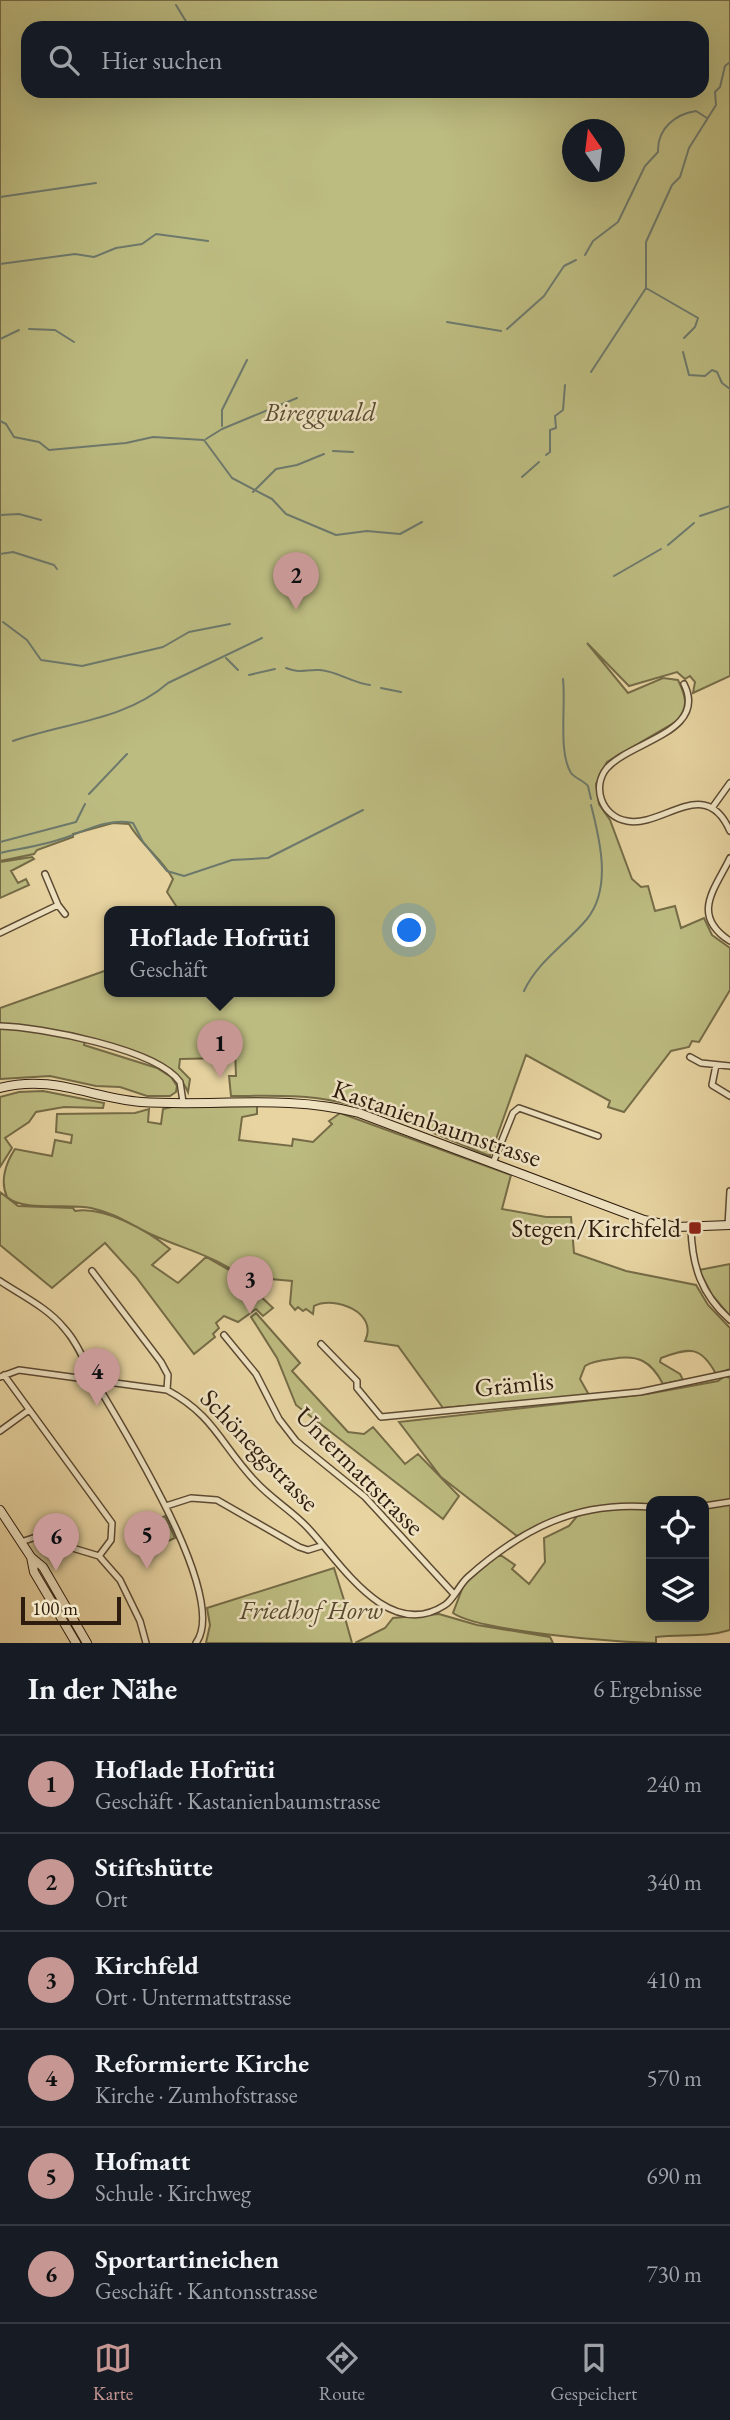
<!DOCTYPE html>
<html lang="de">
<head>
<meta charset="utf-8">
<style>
	:root { --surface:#171b24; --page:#242831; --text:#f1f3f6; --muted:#9ea1a6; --line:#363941; --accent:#c59692 }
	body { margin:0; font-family:"EB Garamond",serif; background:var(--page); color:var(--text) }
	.controls { position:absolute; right:21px; bottom:21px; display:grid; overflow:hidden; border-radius:14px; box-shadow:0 7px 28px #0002 }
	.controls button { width:63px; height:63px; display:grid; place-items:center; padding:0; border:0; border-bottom:2px solid var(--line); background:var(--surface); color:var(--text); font:35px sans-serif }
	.compass { position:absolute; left:562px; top:119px; width:63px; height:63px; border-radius:50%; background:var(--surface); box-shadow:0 7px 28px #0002; rotate:346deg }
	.scale { position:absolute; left:21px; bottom:18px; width:100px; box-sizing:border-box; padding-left:7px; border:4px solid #2e1c0e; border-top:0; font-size:19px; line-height:24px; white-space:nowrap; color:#2e1c0e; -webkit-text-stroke:5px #efe3c2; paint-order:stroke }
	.you { position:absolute; left:410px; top:931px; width:24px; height:24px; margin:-18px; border:5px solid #fff; border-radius:50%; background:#1a73e8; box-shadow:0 0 0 10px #1a73e833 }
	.badge { display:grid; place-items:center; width:46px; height:46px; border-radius:50%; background:var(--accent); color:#111; font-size:23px; font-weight:700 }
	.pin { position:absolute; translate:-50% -58px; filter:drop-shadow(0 2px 4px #0008) }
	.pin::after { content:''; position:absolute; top:37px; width:24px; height:21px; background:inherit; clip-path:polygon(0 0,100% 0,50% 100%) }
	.popup { position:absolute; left:104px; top:906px; width:231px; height:91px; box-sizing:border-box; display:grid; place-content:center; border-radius:14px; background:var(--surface); filter:drop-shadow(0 2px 5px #0005); font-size:23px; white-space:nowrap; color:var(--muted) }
	.popup b { font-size:26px; color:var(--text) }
	.popup::after { content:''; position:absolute; left:50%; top:100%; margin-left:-14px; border:14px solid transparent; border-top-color:var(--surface) }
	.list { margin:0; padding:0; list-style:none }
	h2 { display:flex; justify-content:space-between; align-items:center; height:91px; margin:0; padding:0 28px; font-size:30px }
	h2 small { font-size:23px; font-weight:400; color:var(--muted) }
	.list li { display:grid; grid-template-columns:46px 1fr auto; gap:21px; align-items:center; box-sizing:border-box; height:98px; padding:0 28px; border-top:2px solid var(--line) }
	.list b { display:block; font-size:26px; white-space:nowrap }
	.list p { margin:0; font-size:23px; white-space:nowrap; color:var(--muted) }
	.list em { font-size:23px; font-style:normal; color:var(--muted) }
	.icon { flex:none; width:38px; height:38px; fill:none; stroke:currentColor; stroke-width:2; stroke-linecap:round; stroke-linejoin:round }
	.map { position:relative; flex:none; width:730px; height:1643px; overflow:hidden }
	.search { position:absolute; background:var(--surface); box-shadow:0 7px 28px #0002; left:21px; right:21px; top:21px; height:77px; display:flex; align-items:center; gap:18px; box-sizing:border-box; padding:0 24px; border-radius:21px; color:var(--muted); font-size:26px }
	.sheet { height:679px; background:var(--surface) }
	nav { display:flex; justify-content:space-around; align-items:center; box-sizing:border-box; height:98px; border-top:2px solid var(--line); background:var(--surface); font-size:19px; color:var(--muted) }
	nav a { display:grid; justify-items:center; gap:4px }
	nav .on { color:var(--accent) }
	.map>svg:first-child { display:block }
</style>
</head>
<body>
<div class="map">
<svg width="730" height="1643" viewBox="0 0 730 1643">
	<rect width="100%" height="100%" fill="#e7d4a1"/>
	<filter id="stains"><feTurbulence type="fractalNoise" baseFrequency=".00286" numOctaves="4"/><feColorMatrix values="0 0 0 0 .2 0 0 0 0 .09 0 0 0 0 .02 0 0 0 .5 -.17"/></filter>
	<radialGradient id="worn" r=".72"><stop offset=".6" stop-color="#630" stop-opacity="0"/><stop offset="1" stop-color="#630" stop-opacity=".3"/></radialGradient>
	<path fill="#bcbb80" stroke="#756c47" stroke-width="2" fill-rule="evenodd" d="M0,0H730V676L693,693L695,682L690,676L685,679L677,672L629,686L587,643L628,693L663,678L678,680C686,696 689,707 677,721L607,762L596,784L599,804L610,820L632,879L641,887L648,886L655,911L675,906L681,928L704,918L712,935L730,948V990L699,1042L692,1041L689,1047L671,1051L624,1112L608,1107L610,1101L526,1055L490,1156C441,1137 391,1113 339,1102C303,1094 267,1096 231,1096L229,1076H236L235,1050L226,1058L180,1059L179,1068L190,1079L188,1092C173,1056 121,1047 86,1038L84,1045L157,1068L171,1077L177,1086L176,1092L170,1096H147L120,1087L96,1086L50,1076L0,1079V1008L110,969V992H330V912H180L167,892L173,879C161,857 141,845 129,824L113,823L73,834V837L37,850L34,854L0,861ZM28,28H702V91H28ZM572,130H614V172H572Z
		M32,857L34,859L11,871L18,883L26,879L29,885L0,898V862Z
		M43,1091L104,1103L103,1108L64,1107L36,1112L29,1122L5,1138L12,1148L0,1167V1097L19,1092Z
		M257,1106V1114L242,1117L239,1140L292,1146L293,1139L313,1142L332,1124L329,1121L340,1113L511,1175L502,1209L546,1217H571L574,1253L626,1271L696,1285L708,1305L730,1328V1369L716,1374C701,1346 690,1347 661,1358L660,1362L680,1374L683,1380L663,1384C651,1361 638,1354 612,1359C603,1360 593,1361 585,1366L580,1379L589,1395L443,1408L398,1346L365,1341C379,1313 335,1295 314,1306L313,1314L306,1309L303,1311L298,1307L295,1310L290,1304L292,1281L259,1278L254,1288C225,1258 191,1252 155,1236C133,1226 115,1213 91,1208C68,1203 23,1212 7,1197C0,1182 5,1164 15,1149L52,1156L55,1140L71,1143L72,1135L56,1132L57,1114L135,1113L149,1109L148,1122L161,1124L163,1109L172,1107Z
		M0,1192L18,1206L73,1208L75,1211C104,1206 147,1230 170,1249L152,1265L178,1283L206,1257L238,1275L273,1308L263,1316L256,1309L238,1322L224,1316L216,1323L219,1328L213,1334L215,1337L194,1354L136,1277L105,1243L52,1288L0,1245Z
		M730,1264V1316L712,1295L699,1270Z
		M256,1313L300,1363L292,1371L348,1432L364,1434L373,1427L405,1464L418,1454L459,1496L443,1519L296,1405L277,1358L251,1317Z
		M725,1376L730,1378V1501L704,1505V1501H651V1506C599,1501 564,1517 517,1536L441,1477L399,1422L647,1394L718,1381Z
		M730,1503V1630C705,1638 682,1634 656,1637V1643C620,1643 478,1631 453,1613L464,1584L497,1556H502L515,1565L512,1569L529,1584L545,1562L544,1538L569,1526L578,1515L600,1508H651V1617H704V1508Z
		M165,1516L175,1538L139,1554L129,1533Z
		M334,1568L349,1616L345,1618L352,1643H206L210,1625L207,1608Z
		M439,1614L477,1625L550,1637L553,1643H355L385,1628L393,1618Z"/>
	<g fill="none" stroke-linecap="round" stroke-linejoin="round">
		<path stroke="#6d796c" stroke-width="2" d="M176,5L190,28
			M0,197L96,183
			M585,255L593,241L618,222L645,166L658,152C657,129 675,114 696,111L707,118
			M0,264L75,254L94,257L116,248L142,244L156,234L208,241
			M646,288L698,318L695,327L684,338
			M447,322L501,331
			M29,329L55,330L74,342
			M507,329L544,296L564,266L576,260
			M0,339L19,330
			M683,352L689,375L705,376L712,370L717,372L722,383L730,389
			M591,372L646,288V242L672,185L680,177L689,148L716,105L715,92L720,87L725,66L730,62
			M0,421L6,424L14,437L39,442L49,450L126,443L153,437L204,440L232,478L272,499L286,514L336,535L367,531L400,534L422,522
			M222,426V410L247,360
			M206,439L222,429L297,398
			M333,451L353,452
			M546,455L550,452V430L556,428L555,416L563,410L565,385
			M522,477L539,462
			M253,492L276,469L297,465L324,454
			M0,515L19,514L41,520
			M700,516L730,506
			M668,545L694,523
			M0,554L13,552L54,565L57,569
			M614,576L661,549
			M3,622L27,640L41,660L82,666L163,647L189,632L230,624
			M226,658L238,670
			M286,668C302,674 305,669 320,670C337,671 352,683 370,685
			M249,675L275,669
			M563,679C566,706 558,752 571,773C575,778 584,781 588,786L591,799
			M381,688L401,692
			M13,741C64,723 126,720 168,683L262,638
			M89,794L127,754
			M0,842L76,822L85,804
			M0,853C23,848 47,845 70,836C89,829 111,818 133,823L143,842L167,871L184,876L232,860L268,858L363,810
			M524,991C538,961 566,944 587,919C612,888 600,840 591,805"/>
		<g stroke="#5c4a33" stroke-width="8">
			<path id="street" d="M684,684C708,732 631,741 607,768C591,787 602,817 627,821C663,828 705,774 730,831
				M712,808L730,783
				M730,858C715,889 690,915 730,941
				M45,874L58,905
				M0,933L58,905L65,914
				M0,1026C40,1027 157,1049 180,1082L183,1102
				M690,1057L701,1063L730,1066
				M716,1065L712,1085L730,1096
				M493,1163L513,1113L519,1108L598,1136
				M728,1226L730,1191
				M691,1228C692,1266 701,1294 730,1320
				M92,1271L161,1362L168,1375L167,1390
				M0,1281C21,1295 48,1308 64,1328C76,1341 83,1358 91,1374C117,1420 231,1596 196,1643
				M224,1335L256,1374L279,1419L296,1441L365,1497L453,1593
				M321,1344L357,1381V1388L381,1417L640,1392L730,1373
				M4,1375L112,1523L111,1540L99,1556
				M0,1377L19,1370L167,1390C214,1415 221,1445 255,1481C270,1498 291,1510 307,1527C339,1560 387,1643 445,1605C454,1599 459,1585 468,1577C523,1528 577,1501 651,1507
				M0,1431L29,1410
				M166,1506L191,1498L217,1500L299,1547L308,1550L321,1546
				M704,1506L730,1502
				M21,1542L36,1537L99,1556L120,1580L140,1621L146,1643"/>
		</g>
		<g stroke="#2e1c0e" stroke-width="10">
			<path id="secondary" d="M0,1088C53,1074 90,1098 141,1102C214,1107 286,1094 359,1113L644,1220L676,1227L730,1225
				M0,1510L31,1557L43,1567L87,1643
				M31,1557L34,1572L76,1643"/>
		</g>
		<use href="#street" stroke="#efe3c2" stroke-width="5"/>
		<use href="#secondary" stroke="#efe3c2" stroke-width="8"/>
	</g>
	<rect fill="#8f2418" stroke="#efe3c2" stroke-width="2.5" x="688" y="1221" width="14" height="14" rx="3.5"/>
	<g text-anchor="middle" stroke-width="5" stroke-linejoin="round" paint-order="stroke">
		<g font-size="26" font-style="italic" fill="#594c30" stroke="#efe3c2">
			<text x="320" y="421">Bireggwald</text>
			<text x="311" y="1619">Friedhof Horw</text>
		</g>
		<g font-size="26" fill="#2e1c0e" stroke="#efe3c2">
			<text transform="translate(437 1123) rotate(19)" y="9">Kastanienbaumstrasse</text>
			<text transform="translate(514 1384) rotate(-6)" y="9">Grämlis</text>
			<text transform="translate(260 1450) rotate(46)" y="9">Schöneggstrasse</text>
			<text transform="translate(360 1471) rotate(45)" y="9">Untermattstrasse</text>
		</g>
		<g font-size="26" fill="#2e1c0e" stroke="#efe3c2" text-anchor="end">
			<text x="681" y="1237">Stegen/Kirchfeld</text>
		</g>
	</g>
	<rect width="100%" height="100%" filter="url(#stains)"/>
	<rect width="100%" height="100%" fill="url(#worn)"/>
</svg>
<div class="controls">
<button><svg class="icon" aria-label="locate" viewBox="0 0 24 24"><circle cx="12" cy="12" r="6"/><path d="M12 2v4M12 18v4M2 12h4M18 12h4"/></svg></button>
<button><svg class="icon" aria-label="layers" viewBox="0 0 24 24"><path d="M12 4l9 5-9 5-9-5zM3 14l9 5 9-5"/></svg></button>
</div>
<svg class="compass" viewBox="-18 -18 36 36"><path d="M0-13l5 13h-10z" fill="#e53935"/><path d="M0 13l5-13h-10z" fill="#9ea1a6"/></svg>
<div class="scale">100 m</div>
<div class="you"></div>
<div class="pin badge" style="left:220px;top:1078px">1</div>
<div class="popup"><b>Hoflade Hofrüti</b>Geschäft</div>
<div class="pin badge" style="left:296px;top:610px">2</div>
<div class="pin badge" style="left:250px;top:1314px">3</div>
<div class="pin badge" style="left:97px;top:1406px">4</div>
<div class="pin badge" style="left:147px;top:1569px">5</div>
<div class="pin badge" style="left:56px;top:1571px">6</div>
<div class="search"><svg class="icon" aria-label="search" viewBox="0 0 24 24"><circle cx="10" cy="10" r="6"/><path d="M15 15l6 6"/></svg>Hier suchen</div>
</div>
<section class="sheet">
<h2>In der Nähe<small>6 Ergebnisse</small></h2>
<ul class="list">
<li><span class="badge">1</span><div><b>Hoflade Hofrüti</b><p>Geschäft · Kastanienbaumstrasse</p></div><em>240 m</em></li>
<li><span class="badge">2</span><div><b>Stiftshütte</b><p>Ort</p></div><em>340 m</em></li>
<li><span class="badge">3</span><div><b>Kirchfeld</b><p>Ort · Untermattstrasse</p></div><em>410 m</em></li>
<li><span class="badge">4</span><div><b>Reformierte Kirche</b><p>Kirche · Zumhofstrasse</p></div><em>570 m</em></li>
<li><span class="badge">5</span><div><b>Hofmatt</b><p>Schule · Kirchweg</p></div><em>690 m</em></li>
<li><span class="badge">6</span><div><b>Sportartineichen</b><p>Geschäft · Kantonsstrasse</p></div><em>730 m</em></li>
</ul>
</section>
<nav>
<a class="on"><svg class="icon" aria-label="map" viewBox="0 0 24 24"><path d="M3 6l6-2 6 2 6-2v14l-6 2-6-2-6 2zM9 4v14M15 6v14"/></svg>Karte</a>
<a><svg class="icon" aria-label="directions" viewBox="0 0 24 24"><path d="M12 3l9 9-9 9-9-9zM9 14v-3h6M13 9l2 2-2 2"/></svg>Route</a>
<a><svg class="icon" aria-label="saved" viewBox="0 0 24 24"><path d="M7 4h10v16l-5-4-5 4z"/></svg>Gespeichert</a>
</nav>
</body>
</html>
